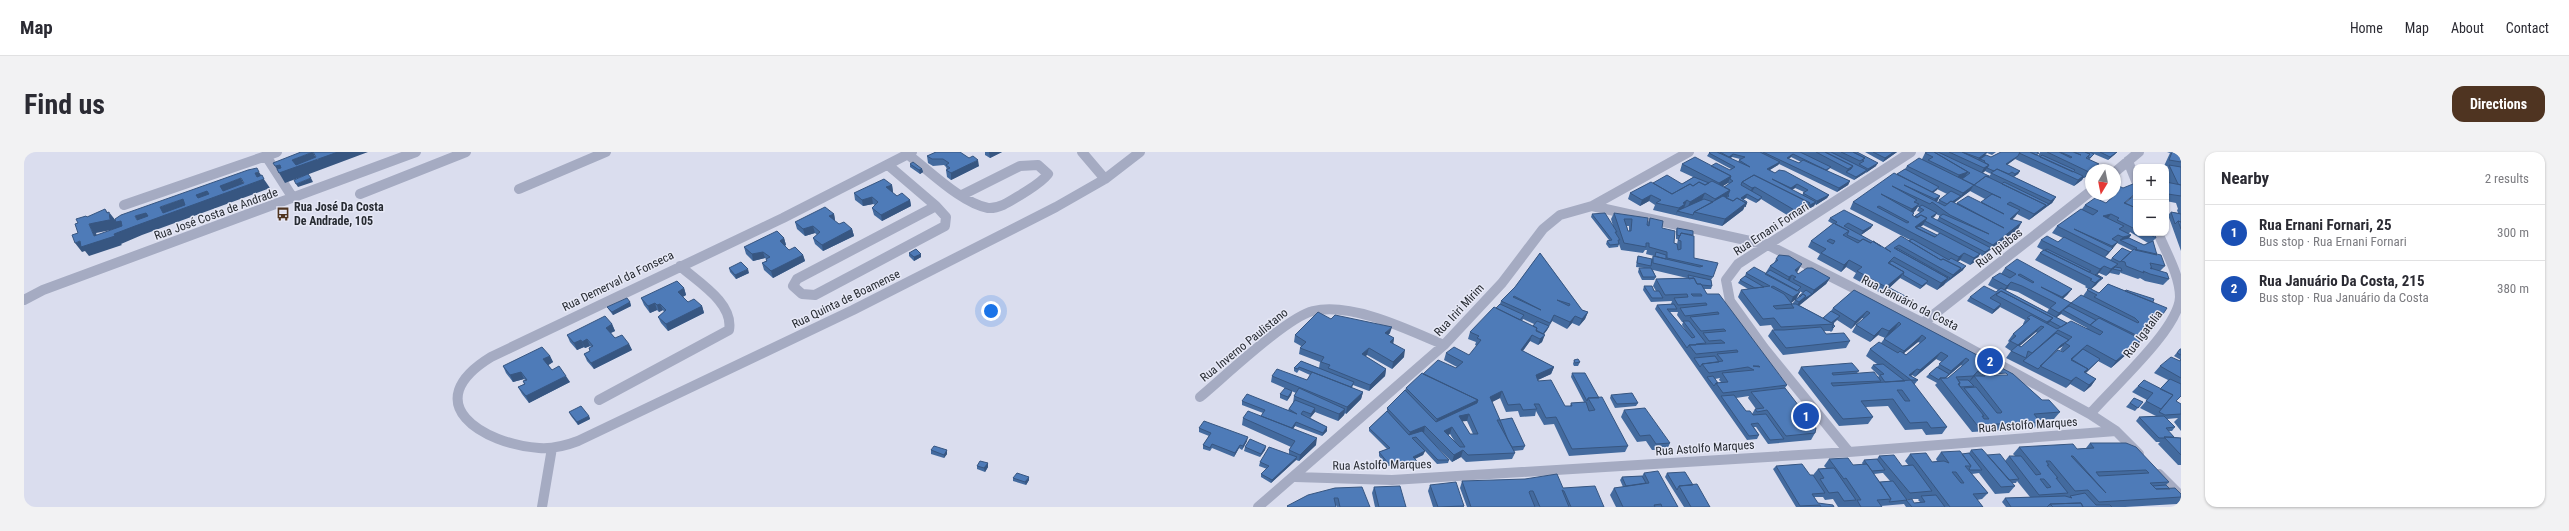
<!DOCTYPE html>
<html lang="en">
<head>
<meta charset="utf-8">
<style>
	:root { --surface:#fff; --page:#f2f2f3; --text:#2b2b33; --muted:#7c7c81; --line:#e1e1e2; --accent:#4f3421 }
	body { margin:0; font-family:"Roboto Condensed",sans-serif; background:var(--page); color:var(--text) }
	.controls { position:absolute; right:12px; top:12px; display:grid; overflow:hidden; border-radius:8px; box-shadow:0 1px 3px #0004 }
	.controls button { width:36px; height:36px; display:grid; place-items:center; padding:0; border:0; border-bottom:1px solid var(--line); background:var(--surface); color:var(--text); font:20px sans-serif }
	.compass { position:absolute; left:2061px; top:12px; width:36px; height:36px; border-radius:50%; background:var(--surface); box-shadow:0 1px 3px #0004; rotate:190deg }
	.you { position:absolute; left:967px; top:159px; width:14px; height:14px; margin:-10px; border:3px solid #fff; border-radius:50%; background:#1a73e8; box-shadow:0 0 0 6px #1a73e833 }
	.badge { display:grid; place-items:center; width:26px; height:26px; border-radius:50%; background:var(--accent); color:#fff; font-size:13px; font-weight:700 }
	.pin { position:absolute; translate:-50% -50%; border:2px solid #fff; box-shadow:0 1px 4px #0006 }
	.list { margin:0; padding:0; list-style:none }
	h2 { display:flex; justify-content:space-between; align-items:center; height:52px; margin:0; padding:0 16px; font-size:17px }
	h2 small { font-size:13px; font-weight:400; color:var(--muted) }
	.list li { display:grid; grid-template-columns:26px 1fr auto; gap:12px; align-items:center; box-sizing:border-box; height:56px; padding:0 16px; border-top:1px solid var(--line) }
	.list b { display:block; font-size:15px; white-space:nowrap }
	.list p { margin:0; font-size:13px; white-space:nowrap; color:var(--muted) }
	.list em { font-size:13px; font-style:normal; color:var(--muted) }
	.map { position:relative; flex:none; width:2157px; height:355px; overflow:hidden; border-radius:12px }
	header { display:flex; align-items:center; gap:24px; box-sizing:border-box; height:56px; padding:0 20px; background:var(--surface); border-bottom:1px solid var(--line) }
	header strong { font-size:19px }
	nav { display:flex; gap:22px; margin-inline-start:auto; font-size:14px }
	.intro { display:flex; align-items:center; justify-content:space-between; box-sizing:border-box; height:96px; padding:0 24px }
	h1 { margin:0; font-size:28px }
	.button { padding:10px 18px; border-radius:12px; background:var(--accent); color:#fff; font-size:14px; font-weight:700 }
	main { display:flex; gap:24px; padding:0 24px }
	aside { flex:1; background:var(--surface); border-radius:12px; box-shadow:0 1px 3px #0004 }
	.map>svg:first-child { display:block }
</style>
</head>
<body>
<header>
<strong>Map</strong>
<nav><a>Home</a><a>Map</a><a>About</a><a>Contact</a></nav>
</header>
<div class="intro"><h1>Find us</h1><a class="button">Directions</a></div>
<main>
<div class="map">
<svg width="2157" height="355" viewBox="0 0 2157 355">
	<rect width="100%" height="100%" fill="#daddee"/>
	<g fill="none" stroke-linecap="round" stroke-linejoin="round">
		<path stroke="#a5abc2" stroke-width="10" d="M253,0L242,4L269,46
			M888,0L759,66L467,205C392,251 459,292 515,296C529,297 541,294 554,289L829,158L1032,55L1081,27L1116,0
			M1058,0L1081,27
			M883,2C905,18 937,51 964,56C976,57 988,48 998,42C1007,36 1017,31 1024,22L1014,13L996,14L938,43
			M2104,9L2112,29
			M864,13L912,54
			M2091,20L2115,0
			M495,37L582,0
			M336,42L442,0
			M100,53L242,4
			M912,54L922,65L921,74L791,143L778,142L769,134L773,127Z
			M1568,54L1744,93L1899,171L2066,262L2092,279L2115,302
			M0,148L19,138L392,0
			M1899,171L2067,39
			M1176,245C1199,226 1263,165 1289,159C1328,150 1385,178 1420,193
			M575,248L705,178C710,151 674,130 656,114
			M2066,262C2088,236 2155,177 2156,145C2156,124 2142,100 2134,81
			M1825,300L1740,196L1706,149L1702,128L1714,112L1887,0
			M2135,322L2157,344
			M1271,325L1368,328L1825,300L2092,279
			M518,355L528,296
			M1234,355L1420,193L1478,131L1519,77L1536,63L1568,54L1665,0"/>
	</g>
	<path fill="#436a9e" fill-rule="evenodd" d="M912,0L955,14L927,28L923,25L922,18H923L922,15L920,13L909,14L904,11L903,4Z
		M961,0H978L966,6L961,3Z
		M1686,0H1833L1852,14L1830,28L1806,16L1803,19L1826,29L1824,33L1813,40L1755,12L1754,13L1746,18L1751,21L1805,43L1803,46L1792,53L1791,52L1790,54L1768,66L1737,47L1736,48L1732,51L1722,46L1719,47L1723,50L1719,58L1698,74L1629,58L1631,53L1625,49L1616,54L1604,47L1606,41L1629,31L1658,32L1669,25L1656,19L1658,12L1687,14L1706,18L1707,17L1683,4L1685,1ZM1708,5L1716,7L1715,8L1714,10L1706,6ZM1767,5L1777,10L1775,11L1765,7ZM1704,31L1705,32L1700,35L1698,34ZM1771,36L1780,40L1778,43L1768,38Z
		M1841,0H1873L1859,10Z
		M1903,0H1972L1968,3L1963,1L1961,3L1967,5L1977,0L2015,1L2013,3L2014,4L2016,0H2093L2090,3L2084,8L2070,2L2065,8L2075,12L2071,18H2067V21L2060,26H2059L2058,28L2050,34L1991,7L1983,13L1996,19L1994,22L1990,25L2032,45L2028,51L2005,68L1993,62L1988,67L1994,77L1958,104L1956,102L1952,109L1946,113L1936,108L1933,110L1939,118L1913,138L1902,132L1896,137L1876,126L1865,136L1885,146L1883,150L1879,153L1829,126L1832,121L1822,115L1817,120L1793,107L1796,102L1784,95L1787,89L1809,72L1804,69L1806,66L1847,76L1837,83L1861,97L1886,88L1826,57L1829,50L1873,22L1881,17L1883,14L1898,7L1901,1ZM1961,19L1967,22L1964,25L1965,24L1959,21ZM1913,37L1923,42L1915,48L1914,50H1913L1916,44L1909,41ZM1946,39L1961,47L1957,51H1933V52L1930,51ZM1894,55H1895L1893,59L1896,60L1891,64H1889L1890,61H1889L1891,59ZM1912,62L1916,64L1913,68L1909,66L1911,64ZM1899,73L1915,81L1913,83L1896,75Z
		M2143,0H2157V99L2144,63L2147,60L2154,61L2153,58L2154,57L2152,51L2142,49V30H2145L2142,23V17L2144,15L2140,14L2146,1Z
		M886,12L898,17L899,20L896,22L886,15Z
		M2091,32L2110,66L2112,67V81H2130L2132,86L2129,89L2133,103L2141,114L2136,119L2145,127L2139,133L2121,129L2116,126L2114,127L2097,121V120L2095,123L2086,121L2087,120L2082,124L2075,121L2073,122L2079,126L2076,129L2067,137L2075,141L2084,132L2129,150L2124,183L2087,216L2074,209L2062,221L2072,227L2067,234L2060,240L2046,232L2042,236L1982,206L1987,199L1981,195L1985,190L1984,189L1989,182L1999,173V172L2001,168L1976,155L1968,162L1943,149L1946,145L1972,140L1974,138L1964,133L1968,126L1977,122L1981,116L2048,137L2043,143L2039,147L2047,151L2059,144L2064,137L2061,135L2062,134L2011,108L2016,101L2019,98L2013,95L2017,88L2034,90L2039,86L2028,81L2033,74L2058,57L2061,53L2082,51L2088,46L2080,42H2091ZM2106,80L2124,91L2120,93L2105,86L2107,83L2105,82ZM2093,91L2109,99L2107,100L2088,106L2086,108L2081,105L2084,102ZM1983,137L1994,140L2025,157L2023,160L1981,138ZM2037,162L2063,176V177L2043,171L2032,165ZM2012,180L2013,181L1997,195L1995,194ZM2039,194L2036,198L2039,200L2027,204L2034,197Z
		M868,33L869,40H868L873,44L886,48L887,54L858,69L850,63L848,56L851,53L849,52L839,54L831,48L830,41Z
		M1590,61L1623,72L1626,66L1638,76L1650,91L1653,92L1654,87H1652V79L1653,76L1670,106L1689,125L1687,128L1688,134L1687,137H1680L1683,142L1763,233L1761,236L1791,281L1787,288L1744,292L1732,275H1730L1735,283L1733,287L1723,288L1631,157L1633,153L1647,152L1648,149L1627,150L1619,138L1620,134L1630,139H1632L1629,134L1632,127L1663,126L1629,118L1632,125L1630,128H1618L1614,120L1615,116H1620L1612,115L1613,107L1614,104L1628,107L1629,104H1630L1622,102L1623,98H1621L1619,101L1597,98L1595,92L1594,95L1585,96L1582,92L1583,89L1585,88L1567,65L1568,62L1589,74L1587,67ZM1603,74H1605V79H1604ZM1646,160H1654L1653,163L1658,170H1659L1658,173L1662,179ZM1696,226L1695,228L1697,230L1694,231L1691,227ZM1725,244L1724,246L1732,257H1731L1728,262L1722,259L1712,246Z
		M810,62L811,68L810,69L815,72L828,77L830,84L799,99L791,92L789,86L793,83L791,81L781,84L773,77L771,70Z
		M760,86L762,93L761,94L765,98L779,103L781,109L749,126L740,118L738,111L742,109V107L741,106L729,109L722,102L720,95Z
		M885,101L897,102V105L890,109L885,104Z
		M1516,101L1558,158L1564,160L1561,167L1555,174L1548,171L1543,177L1528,169L1523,178L1520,182L1518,190L1514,193L1506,189L1499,199L1530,215L1527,222L1514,228L1541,254H1546L1547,251L1560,250L1547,225L1548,221L1575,246L1604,294L1601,300L1545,304L1530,272L1520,273L1512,259L1511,264L1496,265L1494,259L1482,260L1476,246L1468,250L1476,268L1501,294L1499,298L1490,299L1491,301L1488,307L1442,310L1437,305L1428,310L1406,288L1425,308L1424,311L1413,312L1391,288L1401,299L1399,303L1391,307L1393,309L1392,313L1363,314L1355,304V300L1363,297L1345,279V276L1363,259V256L1381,238L1382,236L1399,222L1432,216L1433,215L1420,208L1422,201L1445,203L1453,194L1451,193L1452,190L1444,187L1446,180L1476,152L1477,149L1491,135ZM1499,167L1510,172L1509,174L1498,169ZM1438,269H1443L1449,282H1446ZM1426,282L1431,290L1424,283Z
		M1752,107L1774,119L1773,120L1774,122L1806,126L1802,132L1775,153L1799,166L1807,159L1809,156L1830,138L1989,222L2018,248L2036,260L2030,267L2015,268L2016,270L2010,276L1948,280L1911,233L1913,231L1902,225L1905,222L1913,215L1918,210L1912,207L1891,225L1888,223L1887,224L1894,228L1890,233L1923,275L1918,282L1902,283L1898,277L1881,278L1864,254L1842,255L1849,265L1844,272L1815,274L1774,221L1777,215L1835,219L1833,221L1854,225L1855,224L1847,216L1849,213L1853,212L1842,204L1846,197L1857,191L1860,187L1871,177L1861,186L1854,183L1846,190L1828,180L1832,173L1840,167L1838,166L1827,177L1813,168L1809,172H1810L1809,178L1807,180L1806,179H1800L1802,182L1826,189L1822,196L1759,203L1744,184L1748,178H1750L1747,173L1736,174L1714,145L1717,138L1724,137L1714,131L1716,128L1721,124L1722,121L1741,122L1746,114L1750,111ZM1775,139L1779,141L1775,144L1768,152L1767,151L1772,147L1776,140H1774ZM1894,190L1896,191L1882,203L1880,201ZM1937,213L1938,214L1924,226H1922ZM1982,221L1984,223H1973L1971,222Z
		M705,116L725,121L712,127L706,120Z
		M660,136L662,143L659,145L664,150L678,154L680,161L644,179L637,171L634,165L640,160L639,158L635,160L633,158L626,161L620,153L617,146Z
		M606,150L607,154L589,163L585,158L583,155Z
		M1307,167L1366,181L1364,183L1370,186L1369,191L1380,205L1368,217L1343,203L1341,204L1362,217L1361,224L1345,239L1329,233L1328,236L1339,240L1337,247L1322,262L1321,261L1320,263L1314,269L1291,260L1286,266L1279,262L1303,275V279L1298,284L1271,274L1269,277L1292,293L1275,309L1272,308L1247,331L1237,325V322L1243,317L1235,314L1236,310L1265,302V298L1267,295L1218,273L1219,266L1237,264L1239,261L1218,253V249L1264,258L1269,251L1270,244L1272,241L1247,230L1248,224L1283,228L1286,223L1275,218L1273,221L1270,219V216L1277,209L1295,216L1296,210L1275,202L1276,196L1277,194L1270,190L1271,183Z
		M588,172L591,179L587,181L591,186L605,192L608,198L570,217L563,209L560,202L566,199L565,196L567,195L566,194L561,196L560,195L553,198L546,190L543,183Z
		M2156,197H2157V244L2152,249L2157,252V279L2150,270L2154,266L2143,267L2151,275L2148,279H2144L2150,285L2157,286V313H2154L2134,292L2136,290H2132L2112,269L2115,265L2132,264L2116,256L2123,248L2108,240L2114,234L2136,237L2144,228L2130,221L2136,214L2156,209L2157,208L2150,204Z
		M526,204L529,210L524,213L528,218L546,230L505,251L498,242L494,235L500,232L499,229L501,228L500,227L489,230L482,221L479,214Z
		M1550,208L1556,210L1554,214H1550L1549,212Z
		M1268,239L1267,243L1263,249L1256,246V242Z
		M1587,243L1614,251L1612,254L1591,256L1586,246Z
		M2110,246L2119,250L2111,259L2102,255Z
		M1600,258L1646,291L1643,298H1628L1622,289L1613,290L1597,265Z
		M545,260L565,264L566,267L554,273L547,264Z
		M1175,276L1223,289L1218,298L1215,296L1210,305L1188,296L1186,299L1179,297V293L1185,284L1175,280Z
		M2066,291H2102L2145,330L2142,333L2146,337L2157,342V348L2153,352L2101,355H1982L1978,350L1981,346L2006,345L1993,329L1992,331H1988L1991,334L1985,341L1971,342L1955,321L1948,322L1964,341L1958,347L1953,348L1959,355H1882L1880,352L1857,354L1858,355H1828L1830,351L1828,355H1814L1809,347L1801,348L1799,345H1790L1794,351L1810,355H1772L1749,317L1752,314L1786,323H1789L1794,317L1802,316L1800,314L1805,307L1829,313H1839L1838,311L1840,308L1853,307L1855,304L1878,314H1885L1881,309L1886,302L1908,310L1913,309L1912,307L1917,300L1938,302L1945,301L1947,298L1981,309L1985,304H1991L1989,302L1995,295L2053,297L2062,296ZM1858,321H1859L1866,329L1856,330L1850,322ZM1882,347H1895L1894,348L1896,350L1890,351Z
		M1242,294L1241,298L1236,305L1220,299L1221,295Z
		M907,298H923V302L920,306L907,302Z
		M964,311V315L961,320L953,317V314Z
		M1620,321L1654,355H1592L1586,343L1590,336L1599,335L1596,328L1598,325L1618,324Z
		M1643,321L1669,333L1686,355H1660L1641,325Z
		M989,326L1005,328L1002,333L989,329Z
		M1438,329L1539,336L1580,355H1443L1436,336Z
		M1406,333L1440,354V355H1409L1404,339Z
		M1350,335L1382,355H1351L1348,341Z
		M1311,336L1346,355H1313L1312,353V355H1263V354Z"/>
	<path fill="#375681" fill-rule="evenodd" d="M289,0L293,8L304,0H344L261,31L251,14Z
		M965,0H978L966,6Z
		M1870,0H1873L1859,10L1861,6Z
		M1963,0L1959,7H1956L1954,10L1951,13L1955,6Z
		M2093,0L2090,3L2084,8L2086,5Z
		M1709,2L1708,5L1704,8L1705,5Z
		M1769,2L1767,5L1761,9L1763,6Z
		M1994,4L1991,7L1980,15L1982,12Z
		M954,8L955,14L927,28V21Z
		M1756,10L1754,13L1742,20L1743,17Z
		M1854,11L1852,14L1842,21L1844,17Z
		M2075,12L2071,18H2067Z
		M1965,13L1961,19L1956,23L1960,16Z
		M1829,14L1825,20H1822L1824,17Z
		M898,17L899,20L896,22L895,18Z
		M1843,18L1841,21L1830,28L1832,25Z
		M2067,18V21L2060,26L2065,20Z
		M1996,19L1994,22L1989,25L1991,22Z
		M235,20L246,36L118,83L97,92L98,93L65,104L61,99L58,100L51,91L70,84L65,72L68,71L83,61L81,57L86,63L85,60L92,69L113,68L111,64L217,26L221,34L231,21ZM97,76L90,82L75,89L72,81Z
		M1944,20L1940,26L1931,30L1935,23Z
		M1707,24L1704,31L1693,38L1695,31Z
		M2059,24L2060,25L2058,28L2050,34L2054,28Z
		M287,26L289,30L274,35L272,32Z
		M1826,29L1824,33L1813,40L1815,36Z
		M1773,32L1771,36L1766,39L1767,36Z
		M868,33L869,40L863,42L862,35Z
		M1950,33L1946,39L1923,56L1925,52L1937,44L1939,41Z
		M1731,35L1727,41L1725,43L1728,36Z
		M1915,35L1913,38L1904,44L1905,41Z
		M1706,38L1703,45L1673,61L1690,50L1691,47Z
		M1681,41L1678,48L1663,56L1666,50Z
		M1723,42L1722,46L1715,50L1717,46Z
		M1627,43L1625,49L1616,54L1618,48Z
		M1805,43L1803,46L1792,53L1793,49Z
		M1916,44L1912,51H1909L1911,47Z
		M848,45L849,52L839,54L838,48Z
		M1738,45L1736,48L1732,51L1734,48Z
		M2032,45L2028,51L2022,55L2027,49Z
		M886,48L887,54L858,69L857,63Z
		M1663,48L1659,59H1653L1652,63L1655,56L1659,51Z
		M1792,50L1790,54L1768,66L1772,59L1786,51Z
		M1722,51L1719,58L1698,74L1701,67Z
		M1895,52L1891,59L1884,64L1888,57Z
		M2025,52L2022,55L2005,68L2010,62L2022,53Z
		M1996,58L1991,65L1982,73L1986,67Z
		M1913,61L1911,64L1905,69L1907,65Z
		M810,62L811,68L806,71L805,64Z
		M2087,62L2082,69L2079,64Z
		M1903,66L1899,73L1890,79L1891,75Z
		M1998,70L1994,77L1958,104L1961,100L1967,96L1969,93Z
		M1849,73L1847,76L1837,83L1839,79Z
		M789,74L791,81L781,84L779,77Z
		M828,77L830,84L799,99L798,93Z
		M2107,83L2102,90L2096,88L2099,85Z
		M760,86L762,93L757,95L756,89Z
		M2094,90L2084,102L2080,106L2088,94Z
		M739,100L741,106L729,109L728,102Z
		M1940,101L1936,108L1931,112L1935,105Z
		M897,102V105L890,109V105Z
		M1956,102L1952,109L1946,113L1950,106Z
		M779,103L781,109L749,126L747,119Z
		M1825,108L1822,115L1817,120L1820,113Z
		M1778,112L1774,119L1769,123H1768L1765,130L1762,132L1765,125L1771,118Z
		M2094,112L2082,124L2087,117Z
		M1942,114L1939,118L1924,129L1929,123L1937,116Z
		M2080,114L2075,121L2071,124L2076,117Z
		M724,117L725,121L712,127L711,123Z
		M1880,120L1876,126L1862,139L1860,138L1858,142L1862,135Z
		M1806,126L1802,132L1771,157L1775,150L1782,144L1788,142L1790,138Z
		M1924,126L1920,133L1913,138L1917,131Z
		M2077,126L2072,133L2066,138L2071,131Z
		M1904,129L1901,133L1896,137L1898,134Z
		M1987,130L1983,137L1978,140L1983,134Z
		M660,136L662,143L656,146L654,140Z
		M2048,137L2043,143L2033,151L2038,145Z
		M1776,140L1772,147L1766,152L1769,145Z
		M606,150L607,154L589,163L588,160Z
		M631,151L633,158L626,161L624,154Z
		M2047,151L2042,158H2039L2037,162L2029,168L2035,161Z
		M636,152L639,158L635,160L633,153Z
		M1977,152L1975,156L1968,162L1970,158Z
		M678,154L680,161L644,179L642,172Z
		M1843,159L1838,166L1827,177L1831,170Z
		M1564,160L1561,167L1555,174L1558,167Z
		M1530,163L1528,169L1523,178L1517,186L1518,183L1525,174Z
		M1551,164L1548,171L1543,177L1546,170Z
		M1816,164L1814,167L1808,172L1806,173Z
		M2029,166L2023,173L2020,175L2023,170Z
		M1875,170L1871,177L1861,186L1865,179Z
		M588,172L591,179L584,182L582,176Z
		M2017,174L2012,180L1989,200L1994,193Z
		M1368,175L1366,181L1359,188L1361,181Z
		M1858,176L1854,183L1846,190L1850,184Z
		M2129,177L2124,183L2087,216L2092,209Z
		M2034,178L2029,185L2003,208L2008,201Z
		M1508,183L1506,189L1494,205L1497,198Z
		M1521,183L1518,190L1514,193L1516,187Z
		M1898,183L1894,190L1875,205L1880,199Z
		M1370,186L1369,193L1366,190Z
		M563,187L566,194L561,196L558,190Z
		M557,188L560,195L553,198L550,191Z
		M2045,189L2041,191L2039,194L2034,197L2017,214L2037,193Z
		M605,192L608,198L570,217L567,211Z
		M1345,196L1343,203L1336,209L1338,202Z
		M1381,198L1380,205L1368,217L1369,210Z
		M1917,200L1912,207L1891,225L1896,218Z
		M526,204L529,210L523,214L519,207Z
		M1942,206L1937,213L1918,229L1925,222L1927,219Z
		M2076,207L2073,210L2055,227L2060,220Z
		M1530,215L1527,222L1509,230L1512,223Z
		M1362,217L1361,224L1345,239L1346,233Z
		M1893,217L1888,223L1884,227L1885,223Z
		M1954,219L1949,226L1944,231L1949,224Z
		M497,220L500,227L489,230L486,223Z
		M542,224L546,230L505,251L502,244Z
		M2052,225L2046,232L2042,236L2047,229Z
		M2072,227L2067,234L2060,240L2065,233Z
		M1268,239L1267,243L1263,249L1264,245Z
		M1478,239L1476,246L1464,252L1466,245Z
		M1339,240L1337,247L1322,262L1323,255Z
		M1454,248L1451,258L1445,262L1443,269L1433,270L1410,277L1413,267Z
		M1291,256V260L1286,266L1287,262Z
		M1321,257L1320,263L1314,269L1315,262Z
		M565,264L566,267L554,273L553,270Z
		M1272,270L1271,274L1266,281L1267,278Z
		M1401,274L1400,281L1384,286L1386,280Z
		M1303,275V279L1298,284L1299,281Z
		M1428,275L1426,282L1418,286L1420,279Z
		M1224,285L1223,289L1218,298L1219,294Z
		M1293,286L1292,293L1275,309L1276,303Z
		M1216,293L1215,296L1210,305L1211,301Z
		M1242,294L1241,298L1236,305L1237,302Z
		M923,298V302L920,306V303Z
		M1439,298L1437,305L1428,310L1430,303Z
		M1401,299L1399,303L1388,308L1389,305Z
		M1273,305L1272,308L1247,331L1248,328Z
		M964,311V315L961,320L960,316Z
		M1005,325V328L1002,333L1001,330Z"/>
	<path fill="#4e7bb8" stroke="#375681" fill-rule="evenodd" d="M277,0H314L255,21L253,17L257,16L256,13L251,14L249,11ZM289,0L292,5L272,13L268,8Z
		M912,0H936L945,6L949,4L954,8L927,21L922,18L926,16L922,13L925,11L919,7H908L903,4Z
		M1686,0H1693L1726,15L1715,8L1721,5L1709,2L1705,5L1696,0H1736L1756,10L1743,17L1751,21L1755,18L1761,19L1805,43L1793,49L1779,41L1784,38L1773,32L1767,36L1748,27L1792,50L1784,54L1786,51L1730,23L1718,30L1717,33L1738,45L1734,48L1723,42L1717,46L1723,50L1721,55L1722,51L1713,46L1709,49L1702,46L1705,44L1704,43L1706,38L1700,35L1709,29L1706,27L1707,24L1687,14L1692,11L1706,18L1711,15L1685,1Z
		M1739,0H1776L1807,15L1802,18L1769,2L1763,6L1775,11L1779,8L1826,29L1815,36Z
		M1792,0H1801L1829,14L1824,17Z
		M1801,0H1807L1843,18L1832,25L1822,20L1827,17L1829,14Z
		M1817,0H1829L1841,6L1836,9Z
		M1829,0H1833L1854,11L1844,17L1835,12L1840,9L1838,8L1841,6Z
		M1849,0H1870L1861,6Z
		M1903,0H1910L1944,20L1935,23L1904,8L1909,5L1901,1Z
		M1910,0H1914L1965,24L1963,25L1962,24L1950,33L1938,27L1946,21Z
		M1925,0H1938L1965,13L1960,16Z
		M1938,0H1963L1955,6Z
		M1977,0H1996L1994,4L1982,12L1996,19L1991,22L1988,20L1985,22L1973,17L1970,19L1963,16L1965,13L1960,10L1961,9L1956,7L1962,3L1967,5Z
		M1996,0H2006L2059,24L2054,28L1995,1Z
		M2006,0H2012L2015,1L2012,3Z
		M2023,0H2035L2047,6L2048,5L2036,0H2049L2057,3L2050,0H2061L2066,2L2062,6L2075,12L2065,20Z
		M2061,0H2066L2070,2L2066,6L2064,5L2066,2Z
		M2076,0H2093L2086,5Z
		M2148,0H2157V10L2145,8Z
		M2018,3L2051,18L2049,20L2016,5Z
		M1671,5L1707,24L1695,31L1658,12Z
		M1895,6L1950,33L1939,41L1883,14Z
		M889,10L898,17L895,18L886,12Z
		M2145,13L2157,15V33L2154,32Z
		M233,16L235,20L231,21L233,25L238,23L240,27L111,74L90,82L91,84L57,95L56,89L51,91L48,83L54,81L51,72L54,71L52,67L62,64L63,65L81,57L83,61L85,60L86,67H90L65,72L70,84L98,74L97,69L92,70L91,67L97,63L224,18ZM217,26L220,31L199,39L196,34ZM183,39L185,42L174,46L172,43ZM159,47L161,53L139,61L136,55ZM122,61L124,64L113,68L111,64Z
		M1881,17L1915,35L1908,40L1873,22Z
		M1973,17L2032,45L2027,49L1967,21Z
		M1870,21L1916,44L1911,47L1880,33L1921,54L1927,49L1980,76L1933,51L1944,44L1980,62L1957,50L1968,42L1977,46L1950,33L1962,24L2022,53L2010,62L1986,50L1983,52L1996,58L1986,67L1998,70L1969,93L1915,65L1919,62L1965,82L1926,63L1908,50L1906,52L1868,34L1893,48L1890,50L1895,52L1888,57L1857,42L1890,61L1888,63L1893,66L1897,63L1903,66L1891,75L1911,85L1916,81L1956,102L1950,106L1940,101L1935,105L1829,50ZM1855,54L1885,70L1883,71L1853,55Z
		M284,22L287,26L272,32L270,28Z
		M1643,23L1658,32L1670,25L1685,31L1681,33L1675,30L1669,34L1666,32L1648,42L1629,31Z
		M1730,23L1786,51L1772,59L1731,35L1728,36L1718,30Z
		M860,27L868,33L862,35L873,44L878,41L886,48L857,63L848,56L854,50L848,45L838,48L830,41Z
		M1688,29L1706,38L1691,47L1681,41L1666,50L1663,48L1659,51L1661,52L1655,56L1632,51L1637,48L1627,43L1618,48L1606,41L1627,30L1648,42L1666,32L1669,34L1675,30L1681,33Z
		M1980,30L2025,52L2019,56L2022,53L1978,32Z
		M2142,30L2157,33V44L2144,42L2142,37Z
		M2091,32L2099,36L2109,32L2112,35V41L2100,51L2112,56V62L2109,65L2112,67V75L2111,74L2109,76L2093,68L2095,66L2087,62L2079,64L2100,74L2095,77L2107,83L2099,85L2094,83L2088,87L2094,90L2088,94L2050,77L2089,96L2085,100L2033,74L2057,57L2069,63L2074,59L2061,53L2071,46L2082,51L2094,40L2091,38Z
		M1927,39L1937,44L1928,50L1927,49L1923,52L1915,48Z
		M2112,42V56L2101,51Z
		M1699,44L1709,49L1713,46L1722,51L1701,67L1670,60Z
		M1680,47L1689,50L1670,60L1669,63L1653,59Z
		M1898,53L1913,61L1907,65L1967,96L1961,100L1901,69L1903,66L1897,63L1893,65L1891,64L1900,58L1895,55Z
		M801,55L810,62L805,64L815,72L820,70L828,77L798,93L789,86L796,80L789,74L779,77L771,70Z
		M1820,58L1849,73L1839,79L1824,71L1820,74L1857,94H1856L1849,89L1847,91L1839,87L1836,89L1823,83L1825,79L1811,72L1813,70L1806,66Z
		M2147,60L2157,62V70L2154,69L2151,72Z
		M1581,61L1593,80H1591L1596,88H1594L1595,92L1586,93L1583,89L1588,88L1568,62Z
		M1590,61L1624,66L1623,73L1625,74L1626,66L1639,69L1638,76L1651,79L1650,91L1653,92L1654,98L1657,97V89L1654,88L1657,81L1670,84V106L1694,111L1689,125L1629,111V104L1676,115L1679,114L1643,106V100L1625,95V91H1622V95L1600,91ZM1600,67H1608L1607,79H1604Z
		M2154,69L2157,70V77Z
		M1810,71L1825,79L1819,83L1834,91L1839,87L1847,91L1849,89L1867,100L1861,96L1877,84L1917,108L1919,107L1937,116L1929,123L1875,93L1870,96L1924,126L1917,131L1870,105L1864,111L1880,120L1862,135L1833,119L1838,115L1825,108L1820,113L1797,101L1802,97L1787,89ZM1806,87L1811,89L1809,92L1803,89Z
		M1895,74L1913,83L1911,85L1892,76Z
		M1653,76L1669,79V83L1657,81L1656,84L1653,83Z
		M753,79L760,86L756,89L765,98L771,95L779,103L747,119L738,111L743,109L742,107L746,105L739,100L728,102L720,95Z
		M2123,81H2130L2132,86Z
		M2023,84L2034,90L2040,85L2094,112L2087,117L2080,114L2076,117L2017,88Z
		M2105,86L2120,93L2129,89L2133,103L2111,98L2113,96L2096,88Z
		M1888,87L1925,108L1927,106L1942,114L1935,119L1937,116L1919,107L1917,108L1885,89Z
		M1873,96L1926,126L1922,129L1924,126L1872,97Z
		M2098,96L2107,100L2096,110L2088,106Z
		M892,97L897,102L890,105L885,101Z
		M2023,97L2067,119L2065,120L2021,98Z
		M2110,97L2137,103L2141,114L2126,111L2128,117L2126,116L2143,121L2145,127L2126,122L2119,119L2120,121L2102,114L2101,110L2097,109Z
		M2020,98L2077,126L2071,131L2066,128L2068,127L2016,101Z
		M1632,100L1642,103V107L1631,104Z
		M1516,101L1558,158L1564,160L1558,167L1551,164L1546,170L1530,163L1526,171L1477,149L1491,135ZM1490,144L1517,158L1489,145ZM1533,148L1546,152L1545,154Z
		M1755,103L1765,104L1778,112L1771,118L1774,122L1783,116H1788L1806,126L1790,138L1769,127L1772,125L1768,123L1765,125L1746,114L1754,108L1752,107Z
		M1614,104L1628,107L1627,114L1613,111Z
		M1993,107L2048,137L2038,145L2017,135L2047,151L2035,161L2026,156L2032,151L1998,134L1987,130L1983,134L1968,126L1976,121L1986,126L1992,122L1981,116ZM1996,122L2010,130L2009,131L1994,123Z
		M1868,109L1904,129L1898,134L1879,123L1880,120L1865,111Z
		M717,110L724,117L711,123L705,116Z
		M1730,115L1776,140L1769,145L1749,134L1747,135L1760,142L1768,152L1749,154L1752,157L1770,156L1767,152H1772L1810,172L1757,175L1750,166L1739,167L1717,138L1746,134L1722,121Z
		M2091,115L2097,116L2098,119L2089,117Z
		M1615,116H1627L1632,125H1619Z
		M1746,118L1777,135L1773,139L1741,122Z
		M2072,122L2079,126L2076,128L2077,126L2071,123Z
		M1664,123L1687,128L1688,134L1678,133L1677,132H1673L1670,126L1665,127Z
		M1721,124L1740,135L1731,136L1716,128Z
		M1670,126L1673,132H1677L1683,142H1695L1763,233L1699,241L1692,231L1704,230L1698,221L1730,218L1724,215L1685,221L1678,212L1699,209L1693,202L1714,200L1713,198L1672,202L1665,193L1701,191L1697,188L1685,189L1679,181L1702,179L1700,177L1677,179L1666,165L1695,162L1694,160L1661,164L1656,156L1683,153L1682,151L1654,153L1650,146L1664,145L1663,142L1641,143L1632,127ZM1667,142H1677L1678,144H1669ZM1729,214H1735L1736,215Z
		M653,129L660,136L654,140L664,150L670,147L678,154L642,172L634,165L642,158L636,152L633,153L631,151L624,154L617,146Z
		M2084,132L2143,156L2129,177L2092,209L2063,193L2047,207L2064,217L2060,220L2072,227L2065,233L2052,225L2047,229L2016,214L2034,198L2039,200L2046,194L2041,191L2048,185L2034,178L2008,201L2004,199L2002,206L1987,199L1994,193L1997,195L2020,175L2017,174L1994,193L1986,189L1992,184L1989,182L2006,167L2003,166L2007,163L2033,177L2047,169L2076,183L2079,180L2066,173L2075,166L2111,184L2112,183L2047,151L2057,143L2114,171L2115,170L2111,166L2070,145L2073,143L2063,138L2065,136L2075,141Z
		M1620,134H1628L1630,139H1635L1639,146H1628Z
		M1960,134L1972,140L1977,136L2043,171L2037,175L2026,169L2029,166L1977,139L1974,141H1973L1966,146L1977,152L1970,158L1946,145Z
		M1864,135L1885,146L1881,149L1860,138Z
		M1782,138L1788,142L1780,147L1782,144L1779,142L1776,145L1775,144Z
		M1830,138L1989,222L2018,248H2025L2036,260L2010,262L2016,270L1953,273L1916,226H1924L1945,208L1942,206L1927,219L1915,212L1924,204L1917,200L1896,218L1893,217L1885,223L1894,228H1887L1846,197L1855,190L1874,201L1876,199L1882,203L1902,186L1898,183L1880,199L1860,187L1877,172L1875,170L1865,179L1858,176L1850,184L1832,173L1846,161L1843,159L1831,170L1809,156ZM1954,219L1961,224H1950L1978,260L1977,261H1973L1952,235L1940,236L1965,267H1960L1958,264H1960L1934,232L1936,231L1932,225L1949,224ZM1982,221L1984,223H1970V222Z
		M2102,138L2130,147L2129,150L2101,139Z
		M1977,139L2029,166L2023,170L1972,143Z
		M1779,142L1782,144L1775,150L1771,148Z
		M603,146L606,150L588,160L583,155Z
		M1476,152L1500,163L1496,168L1472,156Z
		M1650,152L1653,157H1643L1668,186L1671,185L1659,169H1665L1682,191L1672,192V193H1665L1663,196L1633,153Z
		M2045,154L2072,168L2066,173L2039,158Z
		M1470,155L1513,176L1512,178L1521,183L1516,187L1508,183L1497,198L1530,215L1512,223L1514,229L1527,228L1541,254H1548L1547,251L1562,250L1565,259L1571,258L1564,246L1578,245L1604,294L1548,297L1532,265L1522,266L1515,252H1510L1513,257L1499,258L1496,252L1484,253L1478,239L1466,245L1476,268H1473L1491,301L1444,303L1439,298L1430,303L1401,274L1386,280L1363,256L1381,238L1412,270L1453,251L1454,248L1399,222L1414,208L1432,216L1439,210L1422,201L1430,195L1445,203L1457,188L1453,186L1455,184L1446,180ZM1445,262L1454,282H1446L1435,264ZM1428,275L1441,295H1436L1420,279Z
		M1807,159L1816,164L1807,171L1799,166Z
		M1294,160L1307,167L1311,163L1368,175L1361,181L1370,186L1366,190L1381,198L1369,210L1345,196L1338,202L1362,217L1346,233L1304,216L1306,213L1297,210L1300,205L1276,196L1282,190L1271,183Z
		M581,164L588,172L582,176L591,186L598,183L605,192L567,211L560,202L566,199L565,196L569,194L563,187L558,190L557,188L550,191L543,183Z
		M1513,169L1525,174L1519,182L1512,179L1513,176L1509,174Z
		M1809,173L1811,174L1809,176H1808Z
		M1797,175L1802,182L1820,181L1826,189L1762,196L1748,178H1760Z
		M2032,181L2045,188L2037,193L2014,217L1999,209Z
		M518,195L526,204L519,207L528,218L535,214L542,224L502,244L494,235L501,232L499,229L503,228L497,220L486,223L479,214Z
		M2059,197L2076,207L2062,220L2064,217L2047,208Z
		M2156,197H2157V203L2153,201Z
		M1691,204L1695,210L1678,212L1676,215L1670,206Z
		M2147,205L2156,209L2157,207V226L2136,214Z
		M1554,207L1556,210L1551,211L1550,208Z
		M1277,209L1330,230L1327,235L1275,215L1274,217L1270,216Z
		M1828,211L1835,219L1808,221L1809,223L1850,220L1857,229L1807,231L1809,234L1887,228L1923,275L1907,276L1903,270L1886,271L1869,247L1837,249L1849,265L1819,267L1777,215ZM1873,238H1878L1886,249H1881Z
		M1859,212L1881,229L1861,230L1856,223L1860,222L1849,213Z
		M1913,215L1925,222L1921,226H1916L1915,228L1905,222Z
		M1253,217L1283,228L1288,220L1339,240L1323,255L1248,224Z
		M1398,221L1454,248L1413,267L1382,236Z
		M1548,221H1561L1575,246H1564L1563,249Z
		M1689,224L1694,231H1692L1690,234L1683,225Z
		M2146,227L2157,232V244L2152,249L2157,252V262L2141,263L2135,260L2149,243L2136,237Z
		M1934,228H1944L1950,234L1937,235L1935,233L1936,231Z
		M2120,228L2149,243L2137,257L2122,249L2129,241L2114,234Z
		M1261,236L1268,239L1264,245L1256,242Z
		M1275,236L1321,257L1315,262L1270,244Z
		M1761,236L1792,276L1791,281L1762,284L1743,258L1733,260L1731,257L1740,256L1727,240Z
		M1608,241L1614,251L1593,252L1587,243Z
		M1223,242L1273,262L1265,257L1271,248L1291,256L1287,262L1279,259L1277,262L1303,275L1299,281L1272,270L1268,276L1237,264L1241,258L1218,249Z
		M1710,243L1722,259H1726L1729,263L1742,262L1760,287L1746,288L1734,271L1727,272L1735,283L1725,284L1697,244Z
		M2110,246L2119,250L2114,256L2106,251Z
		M557,254L565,264L553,270L545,260Z
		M1621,256L1646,291L1632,292L1626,283L1616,284L1600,258Z
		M1224,259L1293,286L1276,303L1265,298L1271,289L1219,266Z
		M1363,259L1385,283L1398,279L1425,308H1414L1392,285L1388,286L1401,299L1389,305L1393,309L1364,311L1355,300L1366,296L1345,276Z
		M2140,264L2151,275L2142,276L2150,285H2140L2141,286H2135L2115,265Z
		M1488,266L1501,294L1488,295L1484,288L1476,268Z
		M1180,269L1224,285L1219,294L1216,293L1211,301L1188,292L1186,296L1179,293L1187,281L1175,276Z
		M2140,285L2157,286V303Z
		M1226,287L1242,294L1237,302L1221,295Z
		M2066,291H2102L2112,295L2145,330L2126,331L2132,337L2151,336L2157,342V345L2075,350L2064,338L2051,339L2026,309H2022L2025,313H2023L2034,326H2032L2044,341L2015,343L1985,304H1997L2012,323L2017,322L1995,295L2049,292L2053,297L2070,296ZM2047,304H2049L2082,341ZM2122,318L2125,321L2075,324L2072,320ZM2016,327H2020L2027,335L2023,336Z
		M910,294L923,298L920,303L907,298Z
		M1245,295L1273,305L1248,328L1237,322L1245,314L1236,310Z
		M1958,297L1991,334L1977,335L1947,298Z
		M1936,299L1947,314H1941L1964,341L1949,342L1959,355H1926L1886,302L1902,301L1908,310L1920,309L1925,311L1917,300ZM1928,320H1932L1940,331H1937Z
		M1945,301L1958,318H1946L1945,317L1947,314L1938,302Z
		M1976,302L1995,327L1985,328L1963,303Z
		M1870,303L1878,314L1889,313L1908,339L1886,341L1855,304Z
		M1824,306L1829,313L1843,312L1867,347L1853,348L1858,355H1837L1833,348H1837L1822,326L1820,327L1805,307Z
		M1853,307L1861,318L1848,319L1840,308Z
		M956,309L964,311L960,316L953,314Z
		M1778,312L1786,323H1789L1801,341L1788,342L1794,351L1809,353L1810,355H1797L1796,353L1776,354L1752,314Z
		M1810,316L1832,348L1820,349L1814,340L1805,341L1796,327L1800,326L1794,317Z
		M1634,319L1654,355H1638L1637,352L1630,353L1631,355H1599L1590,336L1625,331L1620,321Z
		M1661,320L1669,333L1655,334L1653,338L1643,321Z
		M993,321L1005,325L1001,330L989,326Z
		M1533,322L1539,336L1571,334L1580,355H1547L1540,339L1538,338L1545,355H1516L1509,339H1506L1505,340L1511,355H1447L1438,329L1501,327Z
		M1618,324L1622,331L1602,334L1598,325Z
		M1869,329L1883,348L1865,350L1867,347L1856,330Z
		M1432,330L1440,354L1414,355L1406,333Z
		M1673,332L1686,355H1667L1655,334Z
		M2142,333L2146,337H2132L2129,334Z
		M1376,334L1382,355H1355L1350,335Z
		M1338,335L1346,355H1316L1314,346H1310L1312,355H1264L1263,354L1284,343L1311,336Z
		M2061,341L2072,353H2086L2088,355H2059L2057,351L2026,352L2023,355H1987L1981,346L2041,344L2048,346L2046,344Z
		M1912,343L1921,355H1888L1882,348L1888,347L1890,351L1901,350L1897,344Z
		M2057,351L2059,355H2029L2026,352Z"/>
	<defs>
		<g id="bus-bare" transform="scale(1.08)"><path d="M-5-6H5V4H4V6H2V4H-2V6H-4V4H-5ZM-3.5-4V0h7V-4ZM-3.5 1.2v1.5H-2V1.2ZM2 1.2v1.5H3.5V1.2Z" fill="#4f3421" stroke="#e6e8f6" stroke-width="2.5" paint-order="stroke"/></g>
	</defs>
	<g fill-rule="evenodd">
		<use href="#bus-bare" x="259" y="62"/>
	</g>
	<g text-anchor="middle" stroke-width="3" stroke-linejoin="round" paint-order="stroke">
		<g font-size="12" font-weight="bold" fill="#272b32" stroke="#e6e8f6" text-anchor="start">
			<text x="270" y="59">Rua José Da Costa<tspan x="270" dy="14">De Andrade, 105</tspan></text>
		</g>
		<g font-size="12" fill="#272b32" stroke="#e6e8f6">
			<text transform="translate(192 62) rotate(-20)" y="4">Rua José Costa de Andrade</text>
			<text transform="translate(1747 77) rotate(-33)" y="4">Rua Ernani Fornari</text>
			<text transform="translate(1975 96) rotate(-38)" y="4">Rua Ipiabas</text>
			<text transform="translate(594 129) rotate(-26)" y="4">Rua Demerval da Fonseca</text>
			<text transform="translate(822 147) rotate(-26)" y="4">Rua Quinta de Boamense</text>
			<text transform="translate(1886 151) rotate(27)" y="4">Rua Januário da Costa</text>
			<text transform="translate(1435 158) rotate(-47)" y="4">Rua Iriri Mirim</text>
			<text transform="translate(2119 182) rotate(-53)" y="4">Rua Igatalia</text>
			<text transform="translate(1220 193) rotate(-39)" y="4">Rua Inverno Paulistano</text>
			<text transform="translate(2004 273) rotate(-4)" y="4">Rua Astolfo Marques</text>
			<text transform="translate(1681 296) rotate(-4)" y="4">Rua Astolfo Marques</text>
			<text transform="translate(1358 313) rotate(-1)" y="4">Rua Astolfo Marques</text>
		</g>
	</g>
</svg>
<div class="controls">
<button>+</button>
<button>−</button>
</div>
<svg class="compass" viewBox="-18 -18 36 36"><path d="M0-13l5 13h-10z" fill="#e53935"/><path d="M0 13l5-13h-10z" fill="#7c7c81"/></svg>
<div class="you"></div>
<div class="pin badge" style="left:1782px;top:264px;background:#1a4fb4">1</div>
<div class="pin badge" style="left:1966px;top:209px;background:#1a4fb4">2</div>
</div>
<aside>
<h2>Nearby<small>2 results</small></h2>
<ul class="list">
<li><span class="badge" style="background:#1a4fb4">1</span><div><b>Rua Ernani Fornari, 25</b><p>Bus stop · Rua Ernani Fornari</p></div><em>300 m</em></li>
<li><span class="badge" style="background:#1a4fb4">2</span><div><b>Rua Januário Da Costa, 215</b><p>Bus stop · Rua Januário da Costa</p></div><em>380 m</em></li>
</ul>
</aside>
</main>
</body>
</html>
